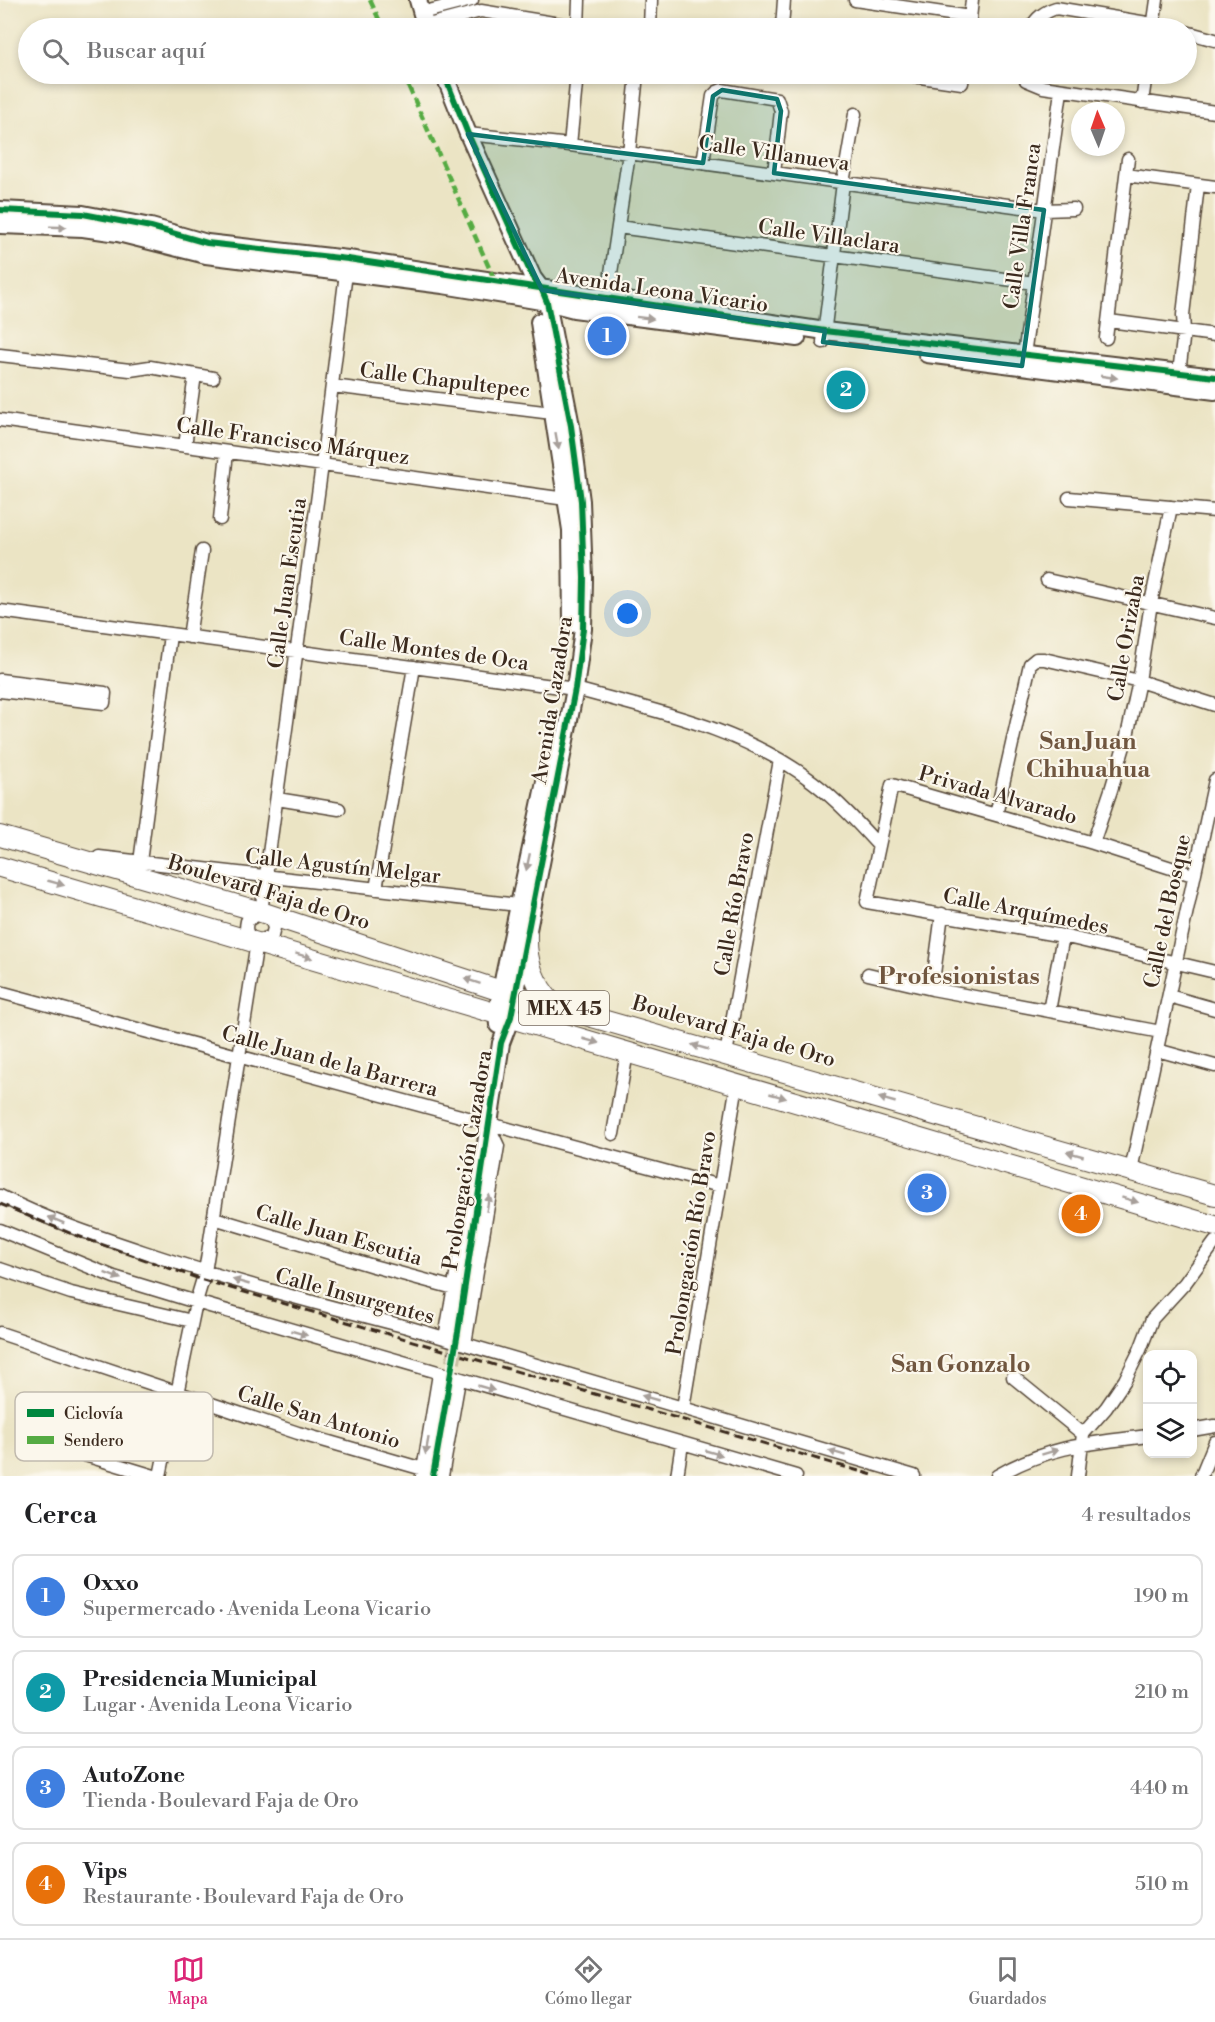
<!DOCTYPE html>
<html lang="es">
<head>
<meta charset="utf-8">
<style>
	:root { --surface:#fff; --page:#f2f2f2; --text:#202124; --muted:#757577; --line:#e0e0e0; --accent:#db2777 }
	body { margin:0; font-family:"Libre Bodoni",serif; background:var(--page); color:var(--text) }
	.controls { position:absolute; right:18px; bottom:18px; display:grid; overflow:hidden; border-radius:12px; box-shadow:0 3px 9px #0003 }
	.controls button { width:54px; height:54px; display:grid; place-items:center; padding:0; border:0; border-bottom:2px solid var(--line); background:var(--surface); color:var(--text); font:30px sans-serif }
	.compass { position:absolute; left:1071px; top:102px; width:54px; height:54px; border-radius:50%; background:var(--surface); box-shadow:0 3px 9px #0003; rotate:358deg }
	.you { position:absolute; left:628px; top:614px; width:21px; height:21px; margin:-15px; border:4px solid #fff; border-radius:50%; background:#1a73e8; box-shadow:0 0 0 9px #1a73e833 }
	.badge { display:grid; place-items:center; width:39px; height:39px; border-radius:50%; background:var(--accent); color:#fff; font-size:20px; font-weight:700 }
	.pin { position:absolute; translate:-50% -50%; border:3px solid #fff; box-shadow:0 2px 6px #0006 }
	.list { margin:0; padding:0; list-style:none }
	h2 { display:flex; justify-content:space-between; align-items:center; height:78px; margin:0; padding:0 24px; font-size:26px }
	h2 small { font-size:20px; font-weight:400; color:var(--muted) }
	.list li { display:grid; grid-template-columns:39px 1fr auto; gap:18px; align-items:center; box-sizing:border-box; height:84px; margin:0 12px 12px; padding:0 12px; border:2px solid var(--line); border-radius:12px }
	.list b { display:block; font-size:22px; white-space:nowrap }
	.list p { margin:0; font-size:20px; white-space:nowrap; color:var(--muted) }
	.list em { font-size:20px; font-style:normal; color:var(--muted) }
	.icon { flex:none; width:33px; height:33px; fill:none; stroke:currentColor; stroke-width:2; stroke-linecap:round; stroke-linejoin:round }
	.map { position:relative; flex:none; width:1215px; height:1476px; overflow:hidden }
	.search { position:absolute; background:var(--surface); box-shadow:0 3px 9px #0003; left:18px; right:18px; top:18px; height:66px; display:flex; align-items:center; gap:15px; box-sizing:border-box; padding:0 21px; border-radius:33px; color:var(--muted); font-size:22px }
	.sheet { height:462px; background:var(--surface) }
	nav { display:flex; justify-content:space-around; align-items:center; box-sizing:border-box; height:84px; border-top:2px solid var(--line); background:var(--surface); font-size:16px; color:var(--muted) }
	nav a { display:grid; justify-items:center; gap:3px }
	nav .on { color:var(--accent) }
	.map>svg:first-child { display:block }
</style>
</head>
<body>
<div class="map">
<svg width="1215" height="1476" viewBox="0 0 1215 1476">
	<rect width="100%" height="100%" fill="#fbf7ec"/>
	<filter id="ink" filterUnits="userSpaceOnUse"><feTurbulence type="fractalNoise" baseFrequency=".0167" numOctaves="2"/><feDisplacementMap in="SourceGraphic" scale="12" xChannelSelector="R" yChannelSelector="G"/><feConvolveMatrix kernelMatrix="1 2 1 2 8 2 1 2 1" color-interpolation-filters="sRGB"/></filter>
	<filter id="wash" filterUnits="userSpaceOnUse"><feTurbulence type="fractalNoise" baseFrequency=".008" numOctaves="4" result="noise"/><feDisplacementMap in="SourceGraphic" scale="24" xChannelSelector="R" yChannelSelector="G"/><feGaussianBlur stdDeviation="1.35" result="paint"/><feColorMatrix in="noise" values="0 0 0 0 0 0 0 0 0 0 0 0 0 0 0 0 0 1.4 0 .05"/><feComposite in="paint" operator="in"/></filter>
	<g filter="url(#wash)">
		<rect width="100%" height="100%" fill="#ebe4c4"/>
	</g>
	<g filter="url(#ink)">
		<g fill="none" stroke-linecap="round" stroke-linejoin="round">
			<path stroke="#c8bfa3" stroke-width="16" stroke-dasharray="16 8" stroke-linecap="butt" d="M449,1386L458,1332"/>
			<g stroke="#554637" stroke-width="15">
				<path id="street" d="M855,0L970,17
					M421,13L472,0
					M424,26L481,11L584,28
					M578,28L579,0
					M650,28L651,0
					M782,28L784,0
					M969,28L972,0
					M1031,28C1037,17 1044,12 1056,8L1153,24L1172,28
					M1153,28L1157,0
					M1186,32L1215,40
					M900,74L962,83L963,74
					M1025,74L1026,80L1043,87L1215,112
					M1142,102L1146,74
					M468,134L570,145L1044,210L1074,209
					M570,145L577,74
					M703,163L713,96L717,92L722,90L777,99L781,111L774,173
					M1126,175L1215,187
					M618,227L1034,283
					M611,306V273L629,153L636,84
					M1109,321L1215,335
					M1106,338L1128,159
					M823,342L843,183L855,114
					M0,355L130,370L150,367L213,378
					M1023,362L1061,91
					M1179,373L1184,331L1183,315L1198,185
					M332,386L552,413
					M0,420L573,500
					M185,446L195,375
					M1069,498L1215,511
					M220,519L227,452
					M1047,580L1215,618
					M0,611L575,689C656,711 745,729 813,782C838,801 858,823 879,846
					M189,637L202,551
					M0,680L105,693L104,703L0,691
					M277,799L339,809
					M996,815L1030,664L1036,659H1044L1139,681L1215,705
					M1093,843L1111,790L1127,736L1139,681L1151,603L1171,507
					M99,857L518,905
					M140,862L170,635
					M1193,875L1093,843L892,785L867,902L1063,936L1215,972
					M376,889L414,667
					M261,912L322,465L347,265
					M254,940C246,934 245,930 247,921L261,912
					M257,942L272,936L274,928L272,922L264,915
					M868,974L932,989L1161,1032
					M932,989L942,914
					M0,992L720,1186
					M1169,996L1215,1009
					M1049,1011L1063,936
					M1157,1050L1215,1066
					M726,1054L780,760
					M613,1134L627,1052
					M1131,1170L1215,780
					M0,1196C45,1219 96,1236 144,1252C231,1281 319,1304 407,1327L914,1476
					M214,1218L373,1266L454,1288
					M0,1230L114,1277L196,1302L796,1476
					M0,1269L71,1293L192,1321
					M0,1333L298,1433L423,1469
					M445,1338L473,1178
					M465,1344L498,1146L489,1127
					M1013,1377L1083,1434
					M683,1408L737,1084
					M1192,1430L1215,1426
					M32,1439L154,1476
					M160,1476L196,1302L205,1272L257,942
					M422,1476L439,1374
					M442,1476L459,1380
					M677,1476L682,1444
					M997,1476C1047,1446 1091,1443 1148,1436
					M1078,1476L1083,1434L1106,1408L1125,1380L1140,1350L1152,1319L1185,1283L1215,1242
					M1201,1476L1215,1442"/>
			</g>
			<g stroke="#554637" stroke-width="20">
				<path id="secondary" d="M418,0L426,28
					M444,74L468,134L533,278L542,290L547,302L571,426L581,501L584,578L583,629L575,689L511,1017L501,1043L458,1332
					M0,210L83,214L151,227L207,243L348,259L825,331L1215,377
					M0,225L83,228L118,233L206,255L443,285L547,302L574,309L797,338
					M539,322L571,530L572,624
					M927,354L1215,391
					M498,1025L497,1013L504,976L554,739
					M433,1476L449,1386"/>
			</g>
			<g stroke="#554637" stroke-width="22">
				<path id="primary" d="M0,836L261,912L501,991L1215,1195
					M0,867L1215,1226
					M527,934C526,962 534,984 553,1004"/>
			</g>
			<use href="#street" stroke="#fff" stroke-width="12"/>
			<use href="#secondary" stroke="#fff" stroke-width="16"/>
			<use href="#primary" stroke="#fff" stroke-width="20"/>
			<path stroke="#3b2a1e" stroke-width="3" stroke-dasharray="9 4.5" stroke-linecap="butt" d="M0,1204L72,1234L203,1280L876,1476"/>
			<path stroke="#55ab43" stroke-width="4.5" stroke-dasharray="9 4.5" stroke-linecap="butt" d="M370,0L383,28
				M403,74L495,281"/>
			<g stroke="#fbf7ec" stroke-width="10">
				<path id="cycleway" d="M0,210L83,214L151,227L207,243L348,259L825,331L1215,377
					M433,1476L458,1332L501,1043L511,1017L575,689L583,629L584,578L581,501L571,426L547,302L542,290L533,278L468,134L444,74"/>
			</g>
			<use href="#cycleway" stroke="#00873e" stroke-width="6"/>
		</g>
		<defs><path id="oneway-solid" d="M-6-.8H1V-3.2L6.5 0L1 3.2V.8H-6Z" transform="scale(1.5)"/></defs>
		<g fill="#a79f9a">
			<use href="#oneway-solid" transform="translate(58 227) rotate(2)"/>
			<use href="#oneway-solid" transform="translate(645 318) rotate(7)"/>
			<use href="#oneway-solid" transform="translate(1109 377) rotate(8)"/>
			<use href="#oneway-solid" transform="translate(557 441) rotate(80)"/>
			<use href="#oneway-solid" transform="translate(528 862) rotate(102)"/>
			<use href="#oneway-solid" transform="translate(56 883) rotate(16)"/>
			<use href="#oneway-solid" transform="translate(304 956) rotate(17)"/>
			<use href="#oneway-solid" transform="translate(472 981) rotate(-162)"/>
			<use href="#oneway-solid" transform="translate(591 1041) rotate(16)"/>
			<use href="#oneway-solid" transform="translate(700 1047) rotate(-164)"/>
			<use href="#oneway-solid" transform="translate(778 1096) rotate(16)"/>
			<use href="#oneway-solid" transform="translate(887 1100) rotate(-164)"/>
			<use href="#oneway-solid" transform="translate(1075 1154) rotate(-164)"/>
			<use href="#oneway-solid" transform="translate(1130 1200) rotate(17)"/>
			<use href="#oneway-solid" transform="translate(488 1203) rotate(-80)"/>
			<use href="#oneway-solid" transform="translate(56 1220) rotate(-158)"/>
			<use href="#oneway-solid" transform="translate(113 1276) rotate(20)"/>
			<use href="#oneway-solid" transform="translate(241 1282) rotate(-164)"/>
			<use href="#oneway-solid" transform="translate(299 1333) rotate(16)"/>
			<use href="#oneway-solid" transform="translate(486 1388) rotate(16)"/>
			<use href="#oneway-solid" transform="translate(650 1398) rotate(-164)"/>
			<use href="#oneway-solid" transform="translate(427 1446) rotate(100)"/>
			<use href="#oneway-solid" transform="translate(1050 1452) rotate(-17)"/>
			<use href="#oneway-solid" transform="translate(714 1453) rotate(16)"/>
			<use href="#oneway-solid" transform="translate(837 1453) rotate(-163)"/>
		</g>
	</g>
	<path fill="#0f766e" fill-opacity="0.2" stroke="#0f766e" stroke-width="4.5" stroke-linejoin="round" d="M722,90L777,99L781,111L774,173L1044,210L1022,366L823,342L825,331L542,290L468,134L703,163L713,96Z"/>
	<g text-anchor="middle" stroke-width="4.5" stroke-linejoin="round" paint-order="stroke">
		<rect fill="#fbf7ec" stroke="#75685c" stroke-width="1.5" x="519" y="991" width="90" height="34" rx="4.5"/>
		<g font-size="20" font-weight="bold" fill="#3b2a1e">
			<text x="564" y="1015">MEX 45</text>
		</g>
		<g font-size="21" fill="#3b2a1e" stroke="#fbf7ec">
			<text transform="translate(774 153) rotate(8)" y="7">Calle Villanueva</text>
			<text transform="translate(1022 226) rotate(-82)" y="7">Calle Villa Franca</text>
			<text transform="translate(829 236) rotate(8)" y="7">Calle Villaclara</text>
			<text transform="translate(662 290) rotate(8)" y="7">Avenida Leona Vicario</text>
			<text transform="translate(445 380) rotate(7)" y="7">Calle Chapultepec</text>
			<text transform="translate(293 441) rotate(8)" y="7">Calle Francisco Márquez</text>
			<text transform="translate(287 583) rotate(-82)" y="7">Calle Juan Escutia</text>
			<text transform="translate(1126 638) rotate(-80)" y="7">Calle Orizaba</text>
			<text transform="translate(434 650) rotate(8)" y="7">Calle Montes de Oca</text>
			<text transform="translate(552 700) rotate(-81)" y="7">Avenida Cazadora</text>
			<text transform="translate(998 795) rotate(16)" y="7">Privada Alvarado</text>
			<text transform="translate(343 866) rotate(6)" y="7">Calle Agustín Melgar</text>
			<text transform="translate(269 892) rotate(17)" y="7">Boulevard Faja de Oro</text>
			<text transform="translate(734 904) rotate(-80)" y="7">Calle Río Bravo</text>
			<text transform="translate(1026 911) rotate(11)" y="7">Calle Arquímedes</text>
			<text transform="translate(1167 911) rotate(-78)" y="7">Calle del Bosque</text>
			<text transform="translate(734 1031) rotate(16)" y="7">Boulevard Faja de Oro</text>
			<text transform="translate(330 1061) rotate(15)" y="7">Calle Juan de la Barrera</text>
			<text transform="translate(467 1160) rotate(-81)" y="7">Prolongación Cazadora</text>
			<text transform="translate(339 1235) rotate(16)" y="7">Calle Juan Escutia</text>
			<text transform="translate(691 1243) rotate(-81)" y="7">Prolongación Río Bravo</text>
			<text transform="translate(355 1296) rotate(15)" y="7">Calle Insurgentes</text>
			<text transform="translate(319 1417) rotate(17)" y="7">Calle San Antonio</text>
		</g>
		<g font-size="24" font-weight="bold" fill="#70563f" stroke="#fbf7ec">
			<text x="1088" y="749">San Juan<tspan x="1088" dy="28">Chihuahua</tspan></text>
			<text x="959" y="984">Profesionistas</text>
			<text x="961" y="1372">San Gonzalo</text>
		</g>
	</g>
	<rect x="15" y="1392" width="198" height="69" rx="9" fill="#fbf7ec" stroke="#c1baae" stroke-width="1.5"/>
	<rect x="27" y="1409" width="27" height="8" fill="#00873e"/>
	<rect x="27" y="1436" width="27" height="8" fill="#55ab43"/>
	<g font-size="16" fill="#3b2a1e">
		<text x="64" y="1419">Ciclovía</text>
		<text x="64" y="1446">Sendero</text>
	</g>
</svg>
<div class="controls">
<button><svg class="icon" aria-label="locate" viewBox="0 0 24 24"><circle cx="12" cy="12" r="6"/><path d="M12 2v4M12 18v4M2 12h4M18 12h4"/></svg></button>
<button><svg class="icon" aria-label="layers" viewBox="0 0 24 24"><path d="M12 4l9 5-9 5-9-5zM3 14l9 5 9-5"/></svg></button>
</div>
<svg class="compass" viewBox="-18 -18 36 36"><path d="M0-13l5 13h-10z" fill="#e53935"/><path d="M0 13l5-13h-10z" fill="#757577"/></svg>
<div class="you"></div>
<div class="pin badge" style="left:607px;top:336px;background:#3f7fe0">1</div>
<div class="pin badge" style="left:846px;top:390px;background:#0f9aa8">2</div>
<div class="pin badge" style="left:927px;top:1193px;background:#3f7fe0">3</div>
<div class="pin badge" style="left:1081px;top:1214px;background:#e8710a">4</div>
<div class="search"><svg class="icon" aria-label="search" viewBox="0 0 24 24"><circle cx="10" cy="10" r="6"/><path d="M15 15l6 6"/></svg>Buscar aquí</div>
</div>
<section class="sheet">
<h2>Cerca<small>4 resultados</small></h2>
<ul class="list">
<li><span class="badge" style="background:#3f7fe0">1</span><div><b>Oxxo</b><p>Supermercado · Avenida Leona Vicario</p></div><em>190 m</em></li>
<li><span class="badge" style="background:#0f9aa8">2</span><div><b>Presidencia Municipal</b><p>Lugar · Avenida Leona Vicario</p></div><em>210 m</em></li>
<li><span class="badge" style="background:#3f7fe0">3</span><div><b>AutoZone</b><p>Tienda · Boulevard Faja de Oro</p></div><em>440 m</em></li>
<li><span class="badge" style="background:#e8710a">4</span><div><b>Vips</b><p>Restaurante · Boulevard Faja de Oro</p></div><em>510 m</em></li>
</ul>
</section>
<nav>
<a class="on"><svg class="icon" aria-label="map" viewBox="0 0 24 24"><path d="M3 6l6-2 6 2 6-2v14l-6 2-6-2-6 2zM9 4v14M15 6v14"/></svg>Mapa</a>
<a><svg class="icon" aria-label="directions" viewBox="0 0 24 24"><path d="M12 3l9 9-9 9-9-9zM9 14v-3h6M13 9l2 2-2 2"/></svg>Cómo llegar</a>
<a><svg class="icon" aria-label="saved" viewBox="0 0 24 24"><path d="M7 4h10v16l-5-4-5 4z"/></svg>Guardados</a>
</nav>
</body>
</html>
